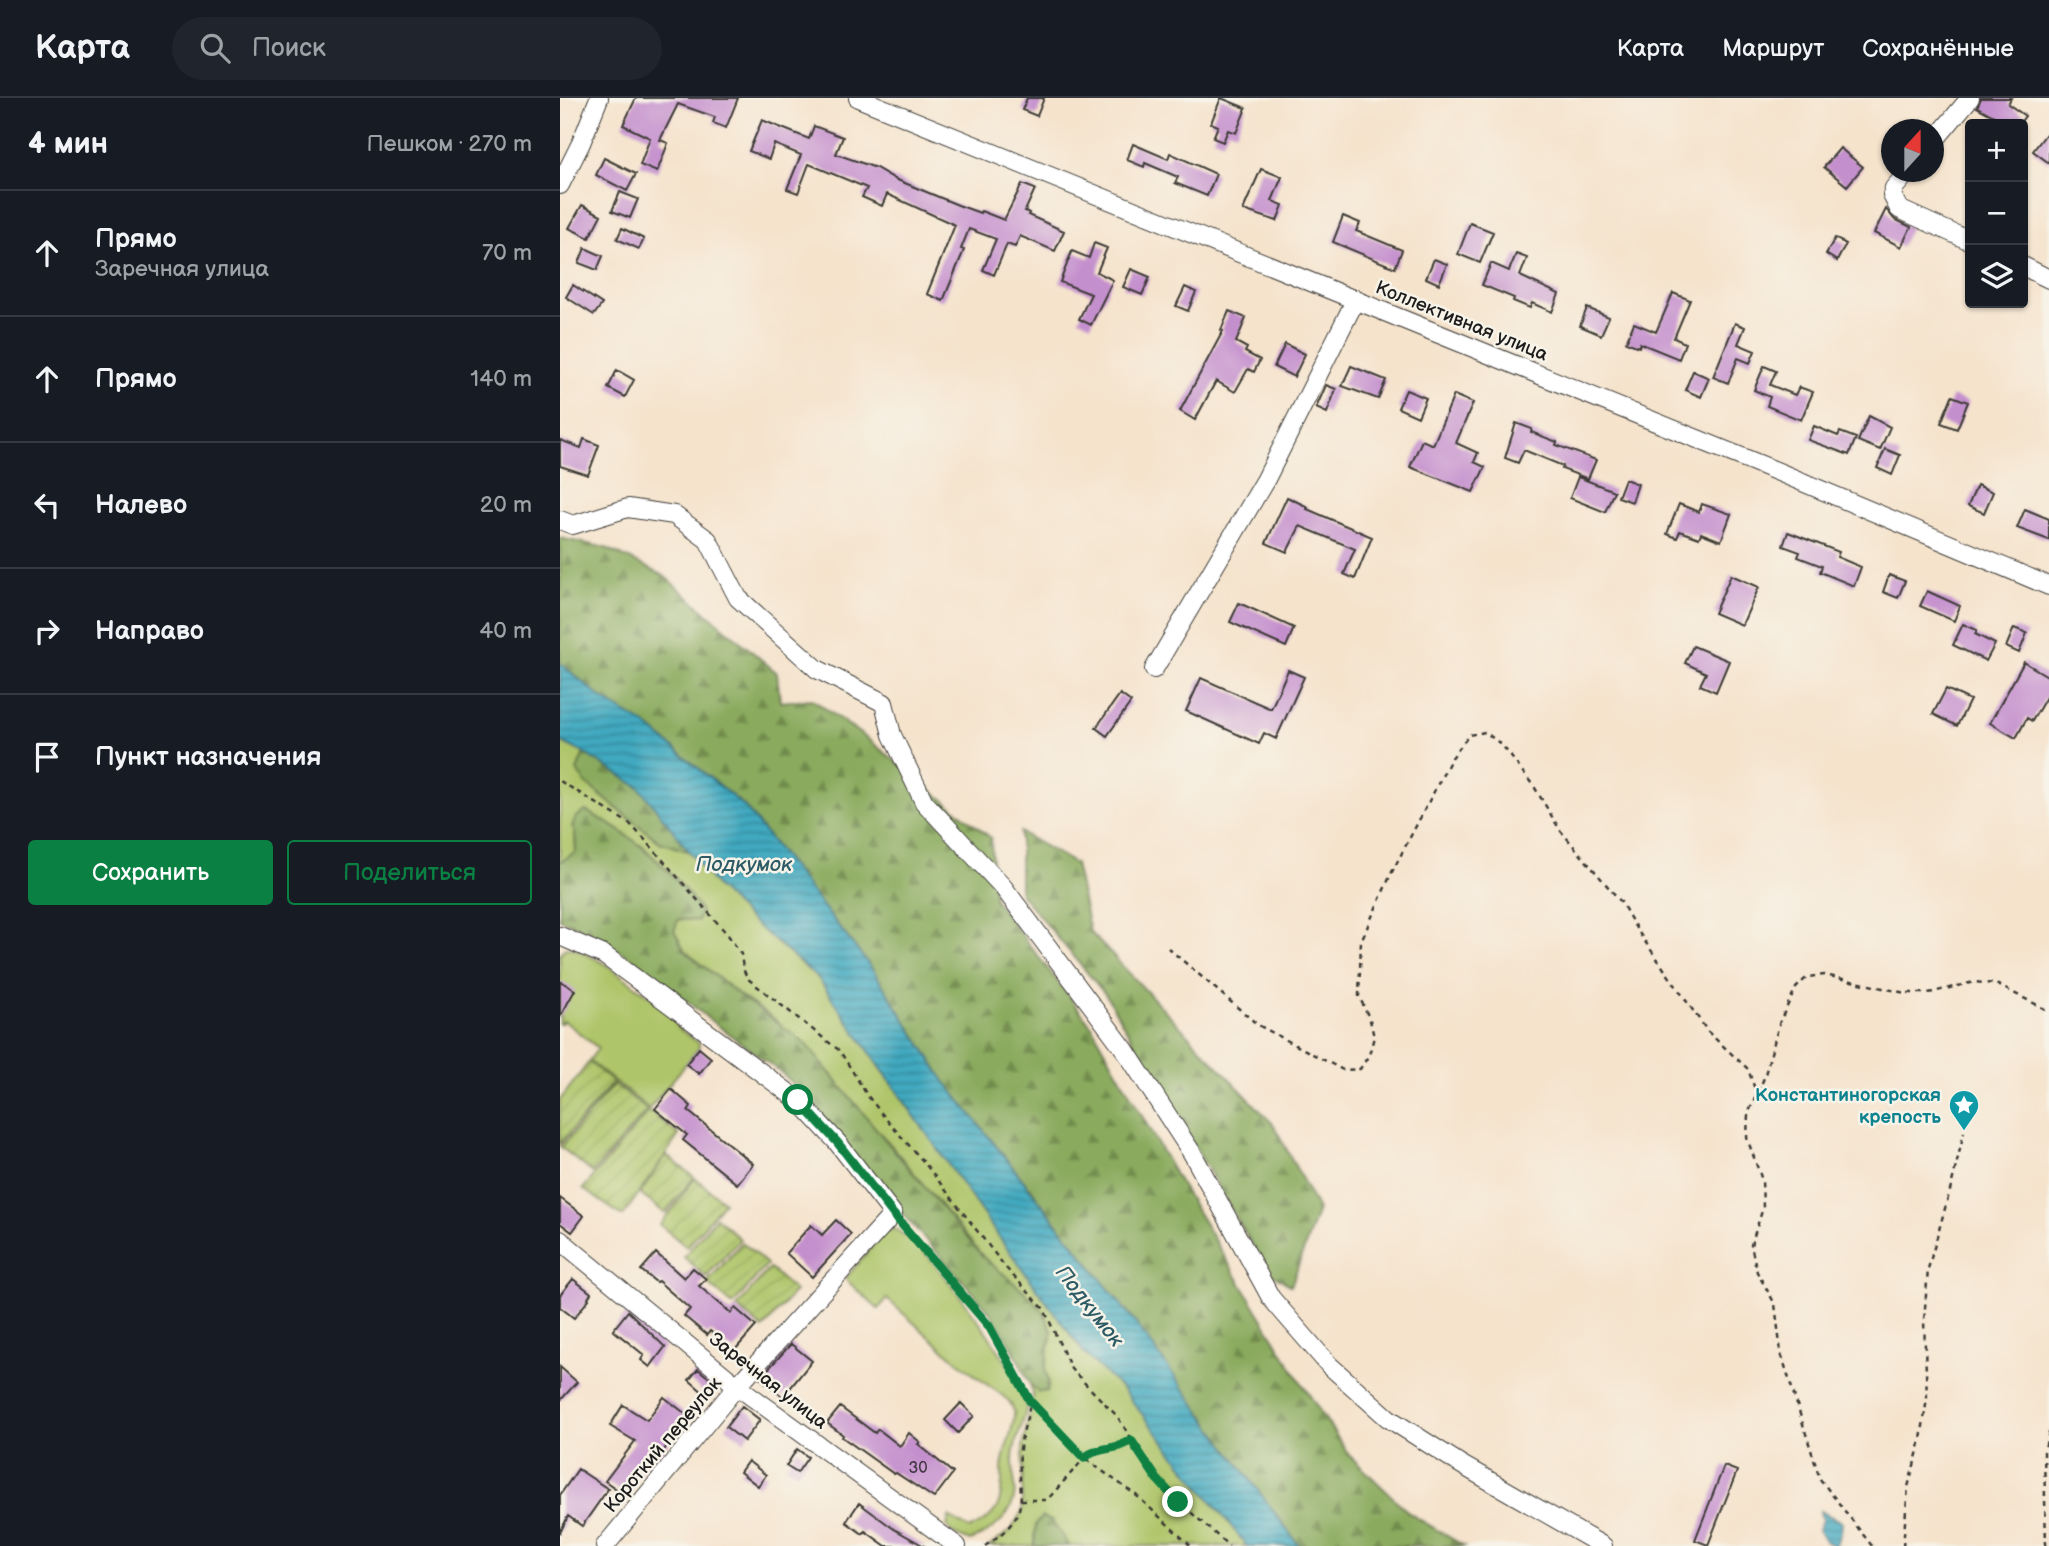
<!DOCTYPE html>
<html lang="ru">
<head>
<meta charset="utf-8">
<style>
	:root { --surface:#171b24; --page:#20242c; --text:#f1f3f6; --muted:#9ea1a6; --line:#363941; --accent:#0b8043 }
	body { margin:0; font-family:"Balsamiq Sans",sans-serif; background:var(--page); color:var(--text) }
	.controls { position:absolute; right:21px; top:21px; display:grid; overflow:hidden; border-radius:7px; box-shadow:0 2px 5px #0004 }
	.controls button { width:63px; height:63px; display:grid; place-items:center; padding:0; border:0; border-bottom:2px solid var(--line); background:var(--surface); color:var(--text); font:35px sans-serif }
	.compass { position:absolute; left:1321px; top:21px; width:63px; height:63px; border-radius:50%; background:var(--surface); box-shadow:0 2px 5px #0004; rotate:21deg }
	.stop { position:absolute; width:21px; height:21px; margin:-16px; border:5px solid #0b8043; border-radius:50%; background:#fff }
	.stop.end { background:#0b8043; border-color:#fff; box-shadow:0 2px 7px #0008 }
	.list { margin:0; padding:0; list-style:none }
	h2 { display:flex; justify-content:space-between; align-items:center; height:91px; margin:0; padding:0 28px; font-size:30px }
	h2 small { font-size:23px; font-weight:400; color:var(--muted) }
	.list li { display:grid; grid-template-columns:46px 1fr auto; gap:21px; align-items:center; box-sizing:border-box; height:126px; padding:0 28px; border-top:2px solid var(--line) }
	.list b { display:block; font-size:26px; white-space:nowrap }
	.list p { margin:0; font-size:23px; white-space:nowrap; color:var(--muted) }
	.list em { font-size:23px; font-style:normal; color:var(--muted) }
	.actions { display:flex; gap:14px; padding:21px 28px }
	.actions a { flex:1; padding:16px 0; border:2px solid var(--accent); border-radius:7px; text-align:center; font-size:24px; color:var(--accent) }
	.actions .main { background:var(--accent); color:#fff }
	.icon { flex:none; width:38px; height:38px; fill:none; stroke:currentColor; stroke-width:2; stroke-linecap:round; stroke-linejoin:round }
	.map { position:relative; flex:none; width:1489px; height:1448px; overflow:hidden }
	header { display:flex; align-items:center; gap:42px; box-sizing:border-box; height:98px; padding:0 35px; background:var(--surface); border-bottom:2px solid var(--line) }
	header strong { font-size:33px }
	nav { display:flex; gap:38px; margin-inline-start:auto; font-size:24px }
	.search { width:490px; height:63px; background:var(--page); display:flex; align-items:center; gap:18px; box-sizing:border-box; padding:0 24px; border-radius:38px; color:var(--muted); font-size:26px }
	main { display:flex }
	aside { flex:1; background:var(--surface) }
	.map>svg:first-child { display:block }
</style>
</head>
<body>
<header>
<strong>Карта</strong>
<div class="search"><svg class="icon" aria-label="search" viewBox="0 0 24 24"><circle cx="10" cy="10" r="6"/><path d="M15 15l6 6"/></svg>Поиск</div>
<nav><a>Карта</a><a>Маршрут</a><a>Сохранённые</a></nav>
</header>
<main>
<aside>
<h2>4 мин<small>Пешком · 270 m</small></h2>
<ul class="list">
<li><svg class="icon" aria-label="ahead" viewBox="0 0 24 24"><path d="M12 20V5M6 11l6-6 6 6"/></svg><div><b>Прямо</b><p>Заречная улица</p></div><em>70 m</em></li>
<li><svg class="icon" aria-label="ahead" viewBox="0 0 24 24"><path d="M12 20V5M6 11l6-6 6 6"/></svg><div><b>Прямо</b></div><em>140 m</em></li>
<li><svg class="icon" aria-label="left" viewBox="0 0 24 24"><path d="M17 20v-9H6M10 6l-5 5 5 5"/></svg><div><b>Налево</b></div><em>20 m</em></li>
<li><svg class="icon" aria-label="right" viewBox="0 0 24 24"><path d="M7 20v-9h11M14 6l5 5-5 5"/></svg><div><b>Направо</b></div><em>40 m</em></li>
<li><svg class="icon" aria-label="arrive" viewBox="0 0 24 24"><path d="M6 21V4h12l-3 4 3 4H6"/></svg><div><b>Пункт назначения</b></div></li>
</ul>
<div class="actions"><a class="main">Сохранить</a><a>Поделиться</a></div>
</aside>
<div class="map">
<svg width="1489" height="1448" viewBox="0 0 1489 1448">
	<defs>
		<pattern id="forest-firs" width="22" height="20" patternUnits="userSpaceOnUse" patternTransform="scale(1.75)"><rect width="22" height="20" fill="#8aaa5d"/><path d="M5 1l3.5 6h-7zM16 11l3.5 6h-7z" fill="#708a4c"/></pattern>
		<pattern id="garden-furrows" width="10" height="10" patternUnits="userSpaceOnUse" patternTransform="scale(1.75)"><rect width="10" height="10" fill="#aec569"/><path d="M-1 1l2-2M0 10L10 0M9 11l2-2" fill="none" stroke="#95a95a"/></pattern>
		<pattern id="water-rules" width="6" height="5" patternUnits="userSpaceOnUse" patternTransform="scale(1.75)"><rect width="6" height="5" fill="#40a9c0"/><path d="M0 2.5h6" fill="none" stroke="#35899b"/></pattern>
	</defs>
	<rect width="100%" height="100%" fill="#f7f3e8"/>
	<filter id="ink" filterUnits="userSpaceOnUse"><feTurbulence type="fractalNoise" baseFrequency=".0143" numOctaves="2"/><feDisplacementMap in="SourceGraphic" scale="14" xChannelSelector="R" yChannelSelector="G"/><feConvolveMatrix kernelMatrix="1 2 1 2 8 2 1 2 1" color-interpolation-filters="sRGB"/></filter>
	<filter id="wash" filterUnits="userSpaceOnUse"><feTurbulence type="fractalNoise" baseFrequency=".00686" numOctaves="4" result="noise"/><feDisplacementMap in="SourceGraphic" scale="28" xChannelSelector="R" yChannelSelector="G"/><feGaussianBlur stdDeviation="1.57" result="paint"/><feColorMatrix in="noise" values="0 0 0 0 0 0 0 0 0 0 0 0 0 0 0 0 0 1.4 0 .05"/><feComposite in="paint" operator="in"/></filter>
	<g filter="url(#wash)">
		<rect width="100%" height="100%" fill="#f5e3cc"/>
		<path fill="#aec569" stroke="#657042" stroke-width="2" d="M0,643L24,655L18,672L51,706L100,744L130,754L157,789L187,819L258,880L439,1139L525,1256L563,1292L687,1448H509L492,1423L474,1436V1448H430L451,1432L462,1413L463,1347L473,1298L470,1286L478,1294L487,1293L489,1286L485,1271L492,1233L483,1213L464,1193L424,1160L330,1046L216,922L179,897L125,853L114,833L118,821L101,768L82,747L15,735L16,754L0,764Z
			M5,850H14L44,865L110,913L118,930L139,945V950L89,1011L29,963L38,950L4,923L0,926V856Z
			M335,1131C343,1136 350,1141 357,1147C380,1169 468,1282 466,1311C464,1328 453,1342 453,1362C453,1373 455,1384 455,1394C452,1420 431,1434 410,1443L393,1436L387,1428L389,1419L410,1431C440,1418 443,1402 442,1372C442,1354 456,1328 454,1314C452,1301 434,1292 425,1285C390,1259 359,1229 327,1201L318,1211L285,1181L325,1133Z"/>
		<path fill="url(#forest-firs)" stroke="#53633c" stroke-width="2" d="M0,440L46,450L103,477L217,575L220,604L252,601L309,642L431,740L434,801L531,927L618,1082L737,1278L789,1357L849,1415L904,1448H739L574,1223L384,982L313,872L184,708L86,627L43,601L0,565Z
			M24,655L79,689L130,754L100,744L25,685L17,672Z
			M26,713C72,736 111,770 141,813L138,823L118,821L114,833L125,853L179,897L244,944L424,1160L464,1193L483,1213L492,1233L485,1271L489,1286L487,1293L478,1294L470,1286L450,1245L426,1209L339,1112L258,1012L222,975L150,922L86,869L19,829L0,821V764L16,754L15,735L12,729L16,719Z
			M460,734L515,766L530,834L714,1027L758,1112L731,1188L707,1172L546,897L460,795Z
			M482,1419L492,1423L509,1448H474L476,1426Z"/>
		<path fill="url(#garden-furrows)" stroke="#657042" stroke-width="2" d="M29,964L53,984L0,1046V1002Z
			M54,986L87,1012L33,1075L1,1049Z
			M89,1013L119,1037L63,1118L23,1091Z
			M106,1057L134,1079L105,1115L80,1096Z
			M135,1080L164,1104L127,1149L100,1127Z
			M156,1119L180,1141L146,1179L124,1159Z
			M182,1144L207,1166L173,1207L147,1185Z
			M209,1170L235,1193L203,1231L177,1209Z"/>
		<path fill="url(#water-rules)" stroke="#2e626e" stroke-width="2" d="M0,565L43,601L86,627L184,708L313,872L384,982L574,1223L739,1448H687L563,1292L525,1256L439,1139L258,880L187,819L157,789L79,689L24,655L0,643Z
			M1260,1413L1282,1424L1281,1435L1275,1448L1266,1444L1258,1432L1262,1422Z"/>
		<g id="blocks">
			<path fill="#c48fcd" d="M76,0H178L166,30L153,25L155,19L118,6L100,42L108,45L97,74L80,67L90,40L63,27Z
				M467,0H484L477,18L462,12Z
				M661,0L686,10L676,35L668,32L663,44L653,40L658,28L651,25Z
				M1421,0H1451L1448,6L1465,18L1459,26H1448L1417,9Z
				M202,22L249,41L254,28L283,39L276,56L316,70L335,81L398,107L420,115L421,113L444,122L462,86L475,91L465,113L469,115L468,117L504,133L495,153L460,138L455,149L447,146L434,177L423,172L436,141L409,131L401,151L404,152L383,203L367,196L395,127L327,96L322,108L302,99L307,90L249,66L238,95L227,91L241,57L214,46L209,61L189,53Z
				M1489,32V65L1473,53Z
				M573,46L608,61L610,55L656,76L647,98L615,85L618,79L585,65L584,69L567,62Z
				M1280,50L1303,69L1287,88L1264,69Z
				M44,60L76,76L67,93L36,77Z
				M701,71L722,79L712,103L723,107L717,123L683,112Z
				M60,94L78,101L70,120L52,113Z
				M22,107L41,117L29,140L9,130Z
				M1326,111L1334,121L1351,129L1341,149L1314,135Z
				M783,118L800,125L796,133L842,152L835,170L773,144Z
				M910,125L933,134L920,165L898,156Z
				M62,130L84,141L79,151L57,141Z
				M1275,140L1286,146L1277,163L1266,156Z
				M534,145L547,150L537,174L553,182L531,227L519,221L531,196L500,184L512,153L529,160Z
				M25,150L43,158L37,172L19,165Z
				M956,156L967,160L960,178L999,196L992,214L972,205L970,210L953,203L954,200L922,187L931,165L949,173Z
				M874,161L887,166L879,186L866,180Z
				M571,171L590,179L582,197L563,189Z
				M13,187L42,206L34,217L6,199Z
				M625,189L636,194L628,213L616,208Z
				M1113,195L1130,202L1114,240L1125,245L1119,261L1080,245L1079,249L1066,244L1074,225L1096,234Z
				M1027,210L1049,219L1041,237L1020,228Z
				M669,213L686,220L676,244L687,250L685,254L700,262L694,274L688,271L675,294L656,283L635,322L620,313L663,233L661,232Z
				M1175,225L1185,229L1178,246L1195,253L1190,265L1178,260L1168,285L1153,279Z
				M725,246L745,256L734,279L714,269Z
				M791,268L826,282L818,301L782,288Z
				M1204,268L1216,273L1210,287L1235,297L1239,289L1253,294L1241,322L1207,308L1210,299L1194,292Z
				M57,272L74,282L65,299L48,290Z
				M1133,273L1149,280L1141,299L1125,292Z
				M766,287L776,291L767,315L756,310Z
				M846,292L866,300L858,319L838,310Z
				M894,297L913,305L896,345L918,355L914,364L925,369L913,394L850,369L862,342L873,347Z
				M1392,298L1408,304L1397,331L1381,325Z
				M1309,318L1330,329L1320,352L1298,343Z
				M956,325L972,331L971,334L997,344L996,347L1036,362L1028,381L1002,371L1003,368L964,352L958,365L945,360Z
				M1254,328L1278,338L1280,334L1296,340L1289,357L1248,342Z
				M24,341L39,347L28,377L0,368V342L21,350Z
				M1325,351L1340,357L1332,377L1317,370Z
				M1018,379L1054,393L1045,414L1010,400Z
				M1065,381L1078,386L1072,404L1058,399Z
				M1417,387L1433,394L1424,415L1408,408Z
				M727,399L748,409L747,411L812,439L795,481L784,476L795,451L740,428L727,454L706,445Z
				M1119,406L1139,414L1142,406L1171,416L1161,443L1141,435L1139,440L1120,433L1117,440L1107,436Z
				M1465,411L1489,421V442L1457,430Z
				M1228,434L1279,454L1277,459L1301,469L1294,488L1260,474L1262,468L1238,459L1240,454L1223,448Z
				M1171,477L1199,489L1182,527L1154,515Z
				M1329,477L1345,483L1338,500L1323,494Z
				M1367,493L1400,508L1394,523L1360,508Z
				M679,505L734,530L726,549L670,524Z
				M1403,526L1417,532L1415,536L1435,546L1426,563L1393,547Z
				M1454,530L1467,535L1459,555L1446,549Z
				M1133,548L1169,563L1156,594L1140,587L1146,575L1125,565Z
				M1464,564L1489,579V594L1472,623L1467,620L1456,640L1430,625Z
				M728,572L744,579L716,641L704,635L699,646L626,613L641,580L711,611Z
				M1386,591L1410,602L1397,628L1373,616Z
				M560,596L571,604L547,638L536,630Z
				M0,883L15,892L0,919Z
				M139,950L151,960L139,976L126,966Z
				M111,991L131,1008L128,1013L193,1066L177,1086L123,1042L127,1037L95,1011Z
				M0,1100L24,1118L12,1134L0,1125Z
				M276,1122L291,1136L252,1179L226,1155L251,1127L262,1137Z
				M96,1155L124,1180L133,1170L146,1181L139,1188L171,1215L175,1210L196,1228L174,1253L150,1233L147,1237L124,1218L130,1211L98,1183L96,1184L81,1172Z
				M13,1181L31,1195L28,1200L29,1201L14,1220L0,1209V1197Z
				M68,1213L105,1249L90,1269L81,1262L84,1257L53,1232Z
				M231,1246L252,1263L223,1299L200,1280Z
				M0,1269L17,1284L0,1303Z
				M138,1271L154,1284L144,1295L129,1282Z
				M104,1299L127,1317L93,1369L87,1365L65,1397L45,1383L75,1343L50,1328L63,1307L87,1322Z
				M401,1305L414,1318L398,1335L385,1322Z
				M182,1308L200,1322L184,1343L166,1329Z
				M280,1309L315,1335L318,1331L340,1348L349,1335L360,1344L358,1346L393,1375L374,1400L336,1375L334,1376L282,1339L283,1337L267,1325Z
				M237,1351L248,1359L237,1375L226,1368Z
				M188,1363L206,1377L198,1388L180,1374Z
				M1164,1368L1177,1373L1148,1447L1135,1442Z
				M18,1371L48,1391L22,1428L8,1418L0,1435V1397Z
				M299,1405L334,1431L364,1448H326L305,1433L303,1436L286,1424Z"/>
		</g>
	</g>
	<g filter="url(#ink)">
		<use href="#blocks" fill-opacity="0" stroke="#3d3a36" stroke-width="2"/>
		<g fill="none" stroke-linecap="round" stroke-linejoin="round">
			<g stroke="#3d3a36" stroke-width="20">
				<path id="minor" d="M298,0L1221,375L1489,488
					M1374,43L1410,0
					M1348,74L1334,90L1332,97L1339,111L1410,143
					M0,87L21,45L39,0
					M1463,168L1489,181
					M0,422L13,427L68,410L114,417L148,442L178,500L257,571L324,605L332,637L364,704L443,789L565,952L632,1055L711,1200L736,1229L769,1267L828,1320L902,1367L1043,1448
					M594,571L706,381L796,201
					M0,838L44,857L238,1002L277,1044L333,1116L177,1288L45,1448
					M0,1142L177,1288L397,1448"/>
			</g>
			<path stroke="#3d3a36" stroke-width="2.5" stroke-dasharray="5 5" stroke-linecap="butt" d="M0,683L70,726L88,745L168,837L181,856L183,871L188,881L280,953L307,997L330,1026L363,1063L446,1170L484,1211L511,1271L557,1318L597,1381L618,1403L669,1448
				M608,850L698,927L783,972L800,971L809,957L814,939L810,922L799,898L801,843L832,774L891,661L909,637L925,634L942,647L975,690L1000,732L1061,804L1077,832L1148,934L1188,971L1197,997
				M342,1127L429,1229L470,1303L524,1360L576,1397L631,1448
				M461,1402H487L530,1354L557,1350L571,1342
				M425,1448C475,1414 457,1403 460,1352C461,1335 469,1319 470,1303
				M1312,1448L1260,1381L1221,1255L1215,1206L1197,1174L1191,1147L1203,1110L1202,1082L1187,1040L1188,1016L1204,980L1220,923L1236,890L1247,879L1265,877L1345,895H1369L1414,884L1436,886L1489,913
				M1343,1448L1348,1389L1361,1342L1367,1300L1364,1223L1368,1171L1391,1089L1404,1034
				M1486,1448L1484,1354L1489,1334"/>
			<use href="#minor" stroke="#fff" stroke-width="18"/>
		</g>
	</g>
	<g fill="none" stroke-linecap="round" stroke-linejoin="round" filter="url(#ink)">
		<path stroke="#0b8043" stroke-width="9" d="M238,1002L277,1044L333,1116L429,1228L470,1303L524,1360C538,1348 557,1353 571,1342L597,1381L618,1404"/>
	</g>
	<defs>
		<g id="sight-pin" transform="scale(1.575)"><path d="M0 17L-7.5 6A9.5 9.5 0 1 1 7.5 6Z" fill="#0f9aa8" stroke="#f7f3e8"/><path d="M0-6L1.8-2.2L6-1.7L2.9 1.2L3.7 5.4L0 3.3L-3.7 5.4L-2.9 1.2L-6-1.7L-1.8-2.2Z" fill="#fff"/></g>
	</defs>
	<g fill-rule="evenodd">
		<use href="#sight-pin" x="1404" y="1007"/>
	</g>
	<g text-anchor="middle" stroke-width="5" stroke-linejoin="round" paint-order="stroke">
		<g font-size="16" fill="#463948">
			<text x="358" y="1375">30</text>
		</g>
		<g font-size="19" fill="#1c1c1c" stroke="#f7f3e8">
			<text transform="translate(902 222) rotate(22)" y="7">Коллективная улица</text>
			<text transform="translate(209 1282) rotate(38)" y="7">Заречная улица</text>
			<text transform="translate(102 1346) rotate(-50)" y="7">Короткий переулок</text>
		</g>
		<g font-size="19" font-weight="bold" fill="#0d838f" stroke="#f7f3e8" text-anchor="end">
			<text x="1381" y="1003">Константиногорская<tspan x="1381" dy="22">крепость</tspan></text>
		</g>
		<g font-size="21" font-style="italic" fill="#2c5b66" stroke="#f7f3e8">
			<text x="184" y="773">Подкумок</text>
			<text transform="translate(530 1208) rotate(52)" y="7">Подкумок</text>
		</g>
	</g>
</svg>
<div class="controls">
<button>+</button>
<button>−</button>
<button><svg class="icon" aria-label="layers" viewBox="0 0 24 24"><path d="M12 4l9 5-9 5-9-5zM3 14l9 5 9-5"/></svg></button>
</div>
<svg class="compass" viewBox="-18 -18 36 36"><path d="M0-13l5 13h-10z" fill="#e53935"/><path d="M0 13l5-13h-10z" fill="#9ea1a6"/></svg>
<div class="stop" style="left:238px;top:1002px"></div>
<div class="stop end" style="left:618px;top:1404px"></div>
</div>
</main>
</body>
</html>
